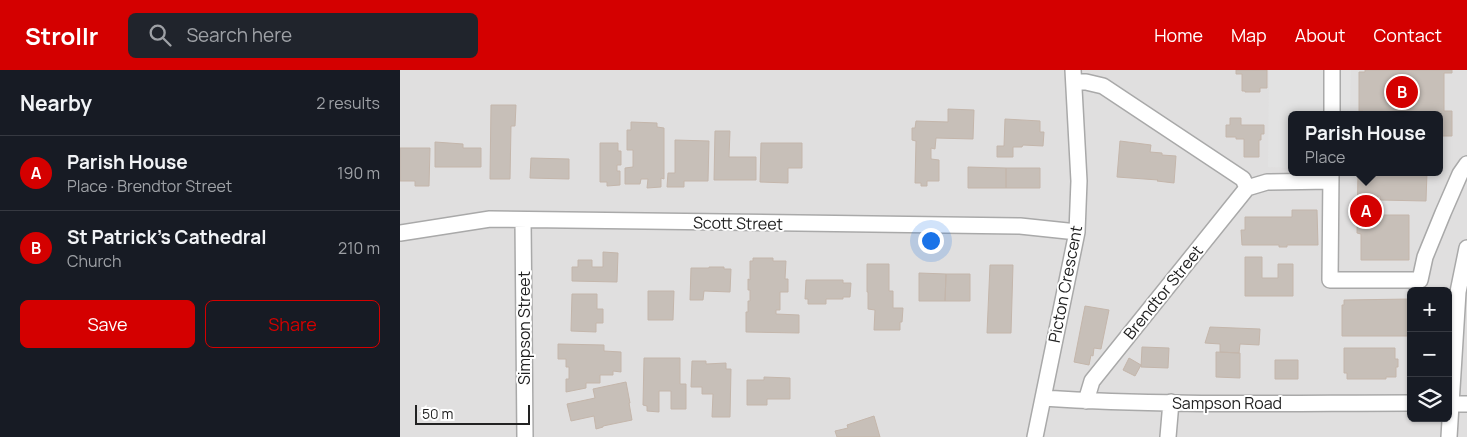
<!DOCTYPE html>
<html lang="en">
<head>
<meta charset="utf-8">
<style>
	:root { --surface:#171b24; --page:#20242c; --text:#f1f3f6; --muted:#9ea1a6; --line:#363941; --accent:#d40000 }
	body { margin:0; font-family:Manrope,sans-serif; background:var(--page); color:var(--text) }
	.controls { position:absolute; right:15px; bottom:15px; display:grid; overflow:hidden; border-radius:8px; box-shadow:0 1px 4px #0004 }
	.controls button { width:45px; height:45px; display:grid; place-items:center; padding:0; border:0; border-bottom:1px solid var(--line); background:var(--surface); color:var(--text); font:25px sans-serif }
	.scale { position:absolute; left:15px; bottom:12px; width:115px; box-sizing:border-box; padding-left:5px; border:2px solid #222; border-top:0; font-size:14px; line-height:18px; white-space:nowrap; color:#222; -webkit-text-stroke:4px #fff; paint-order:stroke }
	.you { position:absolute; left:530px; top:170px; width:18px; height:18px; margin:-12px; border:4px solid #fff; border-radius:50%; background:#1a73e8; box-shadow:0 0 0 8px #1a73e833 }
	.badge { display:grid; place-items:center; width:32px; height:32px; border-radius:50%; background:var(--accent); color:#fff; font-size:16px; font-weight:700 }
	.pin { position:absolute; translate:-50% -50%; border:2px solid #fff; box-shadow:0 1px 5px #0006 }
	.popup { position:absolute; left:888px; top:41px; width:155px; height:65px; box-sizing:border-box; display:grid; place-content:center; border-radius:8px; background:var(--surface); filter:drop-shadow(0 1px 4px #0005); font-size:16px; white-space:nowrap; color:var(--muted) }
	.popup b { font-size:19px; color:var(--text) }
	.popup::after { content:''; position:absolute; left:50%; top:100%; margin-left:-10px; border:10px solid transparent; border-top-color:var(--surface) }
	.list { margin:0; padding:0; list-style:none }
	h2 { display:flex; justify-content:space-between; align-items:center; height:65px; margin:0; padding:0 20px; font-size:21px }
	h2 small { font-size:16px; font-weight:400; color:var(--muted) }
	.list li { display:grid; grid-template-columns:32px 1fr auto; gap:15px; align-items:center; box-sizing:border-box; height:75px; padding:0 20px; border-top:1px solid var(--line) }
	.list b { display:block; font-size:19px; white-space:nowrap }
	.list p { margin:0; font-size:16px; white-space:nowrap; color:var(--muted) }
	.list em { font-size:16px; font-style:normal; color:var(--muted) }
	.actions { display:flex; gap:10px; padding:15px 20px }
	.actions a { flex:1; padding:11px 0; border:1px solid var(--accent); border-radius:8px; text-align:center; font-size:18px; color:var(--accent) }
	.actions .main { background:var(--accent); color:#fff }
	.icon { flex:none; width:28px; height:28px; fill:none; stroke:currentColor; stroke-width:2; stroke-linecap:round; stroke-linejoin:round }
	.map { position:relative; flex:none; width:1067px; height:367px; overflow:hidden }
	header { display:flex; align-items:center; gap:30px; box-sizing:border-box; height:70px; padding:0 25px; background:var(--accent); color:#fff }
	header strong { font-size:24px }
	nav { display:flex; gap:28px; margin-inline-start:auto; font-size:18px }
	.search { width:350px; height:45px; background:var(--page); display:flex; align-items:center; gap:12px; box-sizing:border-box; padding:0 18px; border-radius:8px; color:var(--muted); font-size:19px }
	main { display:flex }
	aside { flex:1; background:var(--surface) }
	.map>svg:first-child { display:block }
</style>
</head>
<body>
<header>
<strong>Strollr</strong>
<div class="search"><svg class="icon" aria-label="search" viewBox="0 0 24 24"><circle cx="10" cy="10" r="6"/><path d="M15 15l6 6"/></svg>Search here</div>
<nav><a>Home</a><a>Map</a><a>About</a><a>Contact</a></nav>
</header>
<main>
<aside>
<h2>Nearby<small>2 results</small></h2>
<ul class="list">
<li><span class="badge">A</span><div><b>Parish House</b><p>Place · Brendtor Street</p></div><em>190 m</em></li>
<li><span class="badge">B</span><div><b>St Patrick’s Cathedral</b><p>Church</p></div><em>210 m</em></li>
</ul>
<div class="actions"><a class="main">Save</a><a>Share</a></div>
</aside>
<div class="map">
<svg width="1067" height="367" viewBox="0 0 1067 367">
	<rect width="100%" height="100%" fill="#f2efe9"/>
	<path fill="#e0dfdf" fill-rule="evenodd" d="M0,0H1067V367H0ZM892,45H1040V102H892ZM1011,221H1048V348H1011Z"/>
	<path fill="#e2e2e2" d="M869,0H951L950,41L925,40V45H892V98L868,97Z"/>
	<path fill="#c7bfb8" stroke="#c4b6ab" d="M836,0H867V18H860V22H845V21H842V4H836Z
		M965,0H1052V3H1044V41H1052V66H1040V45H963V41H959V2H965Z
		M91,35H116L115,56H111L110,109H90Z
		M548,39L574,40L573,69L536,68L535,79L531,78V89L539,90V111H527V116H521V113H515L516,71L512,70V58H515L516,51L548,52Z
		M830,48H841V55H864V64H861V70H859V87H844V69H836V67H826V55H830Z
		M605,49L640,51V62H644L643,76L623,75L622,77H613V87H597V76H604Z
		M231,52L257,53V57L264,58V109L261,108V117L247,118L248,109H241L240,114H225V98L233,97V80H227V60H231Z
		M315,61H330L329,87H356V110H314Z
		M275,70L309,71L308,111H284V117H267L268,103H275Z
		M720,71L751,75L750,82L762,83V85L776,86L774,113L757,111L758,110L717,107Z
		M35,72L63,74V78H81V97H35Z
		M200,73H218V81H221V95H217V101H220V115L207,116V112H200Z
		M361,73H402V98H388V113L360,112Z
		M0,78H30L29,116H15V111H0Z
		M131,88L169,89V109L130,108Z
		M568,97L606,98V118H568Z
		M606,98H640V118H606Z
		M958,102H1027L1026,131L980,130V126H978V138H974V145H1009V190H961V164L957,163Z
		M892,140H917L918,175H887V177H879V175H842L841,160H845V147H892Z
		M203,182L218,183L217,212L172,211V197H178V190H192V197H203Z
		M845,187H862V208H878V194H893V226H845Z
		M353,188H373V191H386L385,209H388V222H380V240H376V244L399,245V263L346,262V242H348V231H350V220H348V209L350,210V191H353Z
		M467,194H489V221H493V238H503L502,252H500V260H474L475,240L468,239V222H467Z
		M590,195H613L611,263H587Z
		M309,197H324V199H331L330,222L304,221L303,230H290L291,198H309Z
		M519,203L546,204L545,231H519Z
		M546,204H570V231H545Z
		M406,210H443V213H451L450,227H443V229H426V234H408V229H405Z
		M248,221H274L273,250H248Z
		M172,224H197V239H203V253H196V262L171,261Z
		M1011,229V266H942V235H944V230Z
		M685,236L709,240L701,279L694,278L693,286L691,285L689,295L674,292Z
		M810,257L860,259L859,275L840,274L839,283L820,282V274L805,273Z
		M158,274L204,275V281L221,282V302L213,301V305H200V313H186V318L166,322V309H169V297H166V289H158Z
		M742,277L769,278L768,298L741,297Z
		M944,278H995V289H998V297H996V307H986V309H947V303H944Z
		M816,282L840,283V308L816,307Z
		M244,288H280V314H286V339H271V321H259V342L247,341V336L243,335Z
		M729,288L741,295L735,306L723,300Z
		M875,290H898V309H875Z
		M292,291H306V294L326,293V299H331L330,347H312L313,324H302V317H291Z
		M364,307L390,308V329H367V335H347V310H364Z
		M226,312L230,333H229L232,350L203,356V357L196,359L194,346L171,351L167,334L195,328L193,319Z
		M474,346L480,367H437L435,361L448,358L447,355Z"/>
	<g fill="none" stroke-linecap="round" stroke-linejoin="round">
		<g stroke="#a9a9a9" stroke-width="18">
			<path id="minor" d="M674,12H686L703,16L843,109L847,118
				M932,45V0
				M931,102L930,210H1020L1025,187L1043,143L1060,104L1067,94
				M123,150L125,367
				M0,163L90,149L620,156L677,162
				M643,328C765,336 888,333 1011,333
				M686,331L692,311L847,118L867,112L931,111
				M1048,334H1067
				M635,367L677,162L679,111L673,0
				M768,367L771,332
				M1049,367L1058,222L1067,178"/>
		</g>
		<use href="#minor" stroke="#fff" stroke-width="15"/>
	</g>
	<g text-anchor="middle" stroke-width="4" stroke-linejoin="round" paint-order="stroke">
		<g font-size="16" fill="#222" stroke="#fff">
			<text transform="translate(338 153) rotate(1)" y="6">Scott Street</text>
			<text transform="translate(665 214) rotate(-79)" y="6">Picton Crescent</text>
			<text transform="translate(763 222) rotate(-51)" y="6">Brendtor Street</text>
			<text transform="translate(124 258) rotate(-90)" y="6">Simpson Street</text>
			<text x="827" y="339">Sampson Road</text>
		</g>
	</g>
</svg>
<div class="controls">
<button>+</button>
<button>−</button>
<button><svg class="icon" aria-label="layers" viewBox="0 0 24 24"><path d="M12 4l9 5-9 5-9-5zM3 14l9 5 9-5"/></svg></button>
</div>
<div class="scale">50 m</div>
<div class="you"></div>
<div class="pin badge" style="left:966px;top:141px">A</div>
<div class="popup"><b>Parish House</b>Place</div>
<div class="pin badge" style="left:1002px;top:22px">B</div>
</div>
</main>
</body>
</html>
